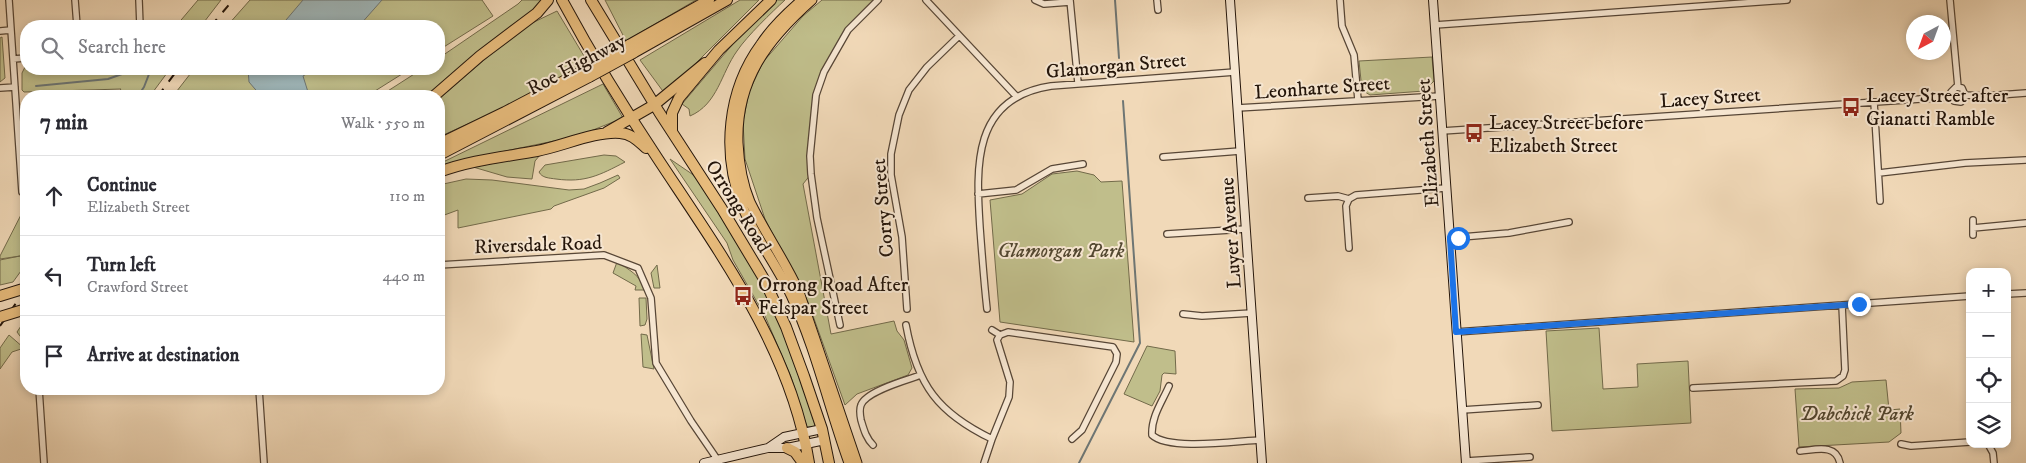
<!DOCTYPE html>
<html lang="en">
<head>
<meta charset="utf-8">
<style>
	:root { --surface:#fff; --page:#f2f2f3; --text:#2b2b33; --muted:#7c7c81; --line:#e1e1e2 }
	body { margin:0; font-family:"IM FELL DW Pica",serif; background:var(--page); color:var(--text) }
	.controls { position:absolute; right:15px; bottom:15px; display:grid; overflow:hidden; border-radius:10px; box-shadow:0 2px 8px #0003 }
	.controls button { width:45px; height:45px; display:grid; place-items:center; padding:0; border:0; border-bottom:1px solid var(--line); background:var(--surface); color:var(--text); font:25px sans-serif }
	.compass { position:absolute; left:1906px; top:15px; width:45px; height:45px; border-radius:50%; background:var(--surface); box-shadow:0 2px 8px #0003; rotate:221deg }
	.stop { position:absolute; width:15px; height:15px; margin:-11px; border:4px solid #1a73e8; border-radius:50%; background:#fff }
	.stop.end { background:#1a73e8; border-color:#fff; box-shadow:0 1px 5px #0008 }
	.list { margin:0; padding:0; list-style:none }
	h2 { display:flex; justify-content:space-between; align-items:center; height:65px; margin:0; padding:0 20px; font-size:21px }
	h2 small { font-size:16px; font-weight:400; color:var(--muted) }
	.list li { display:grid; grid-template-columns:32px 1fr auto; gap:15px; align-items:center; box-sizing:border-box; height:80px; padding:0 20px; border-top:1px solid var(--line) }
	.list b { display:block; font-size:19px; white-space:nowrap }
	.list p { margin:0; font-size:16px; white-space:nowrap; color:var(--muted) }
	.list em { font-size:16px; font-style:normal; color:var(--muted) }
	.icon { flex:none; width:28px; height:28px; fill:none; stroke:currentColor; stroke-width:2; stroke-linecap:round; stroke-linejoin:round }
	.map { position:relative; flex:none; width:2026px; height:463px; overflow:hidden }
	.search { position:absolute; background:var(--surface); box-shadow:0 2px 8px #0003; left:20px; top:20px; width:425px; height:55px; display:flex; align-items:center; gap:12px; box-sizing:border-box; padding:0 18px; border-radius:20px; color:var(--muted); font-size:19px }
	.panel { position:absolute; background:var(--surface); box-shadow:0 2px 8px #0003; left:20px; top:90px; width:425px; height:305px; border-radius:20px }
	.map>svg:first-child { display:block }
</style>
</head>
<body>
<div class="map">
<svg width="2026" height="463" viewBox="0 0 2026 463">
	<rect width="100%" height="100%" fill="#f1d9b8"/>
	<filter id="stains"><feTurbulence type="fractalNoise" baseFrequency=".004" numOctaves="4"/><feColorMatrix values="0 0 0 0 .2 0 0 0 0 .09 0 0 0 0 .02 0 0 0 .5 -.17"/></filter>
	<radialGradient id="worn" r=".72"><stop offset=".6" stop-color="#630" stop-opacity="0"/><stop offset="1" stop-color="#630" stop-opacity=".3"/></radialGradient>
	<path fill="#c0be8b" stroke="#726a4a" d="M198,0H221L201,26H176Z
		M250,0H482L493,16L439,50V26H227Z
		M522,0H548L434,96H380L422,69H439V58L518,4Z
		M605,0H696L626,41Z
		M740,0H759L665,94L640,60Z
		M777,0H785C772,12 747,36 737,51C721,73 718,104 690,116L689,109L682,104L738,38Z
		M822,0H878L857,19L819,83L811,174L803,184L831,334L894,321L897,331L904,340L912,368L908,375L857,394L845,405L808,302L765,219L745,159L743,122L749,92L763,62L803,16Z
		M557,11L587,61C542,93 489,114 439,137V99L506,41L530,24Z
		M2,37L5,78L0,82V38Z
		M1432,57L1434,81L1424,91L1370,95L1362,90L1359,61Z
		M26,65V69H170L150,96H129L131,93L117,94L121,89L24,92L22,90V73Z
		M194,69H410L367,96H173Z
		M603,84L623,118L578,136L462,160L439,169V164Z
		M540,155L535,161L532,179L507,177L473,167Z
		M604,155L616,156L625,162C600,175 585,183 556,179C549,178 542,178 539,172L545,165Z
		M670,159L692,174L703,186L761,279L788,340L817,426L807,427L791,377L765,316L733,260L727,243Z
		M1077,171L1094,175L1101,182L1122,181L1134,342L1000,322L990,200L1022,194L1052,174Z
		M618,175L620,178L604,188L554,206L551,209L458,228V210L439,217V185L466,179L492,180L569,190L584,189L600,183Z
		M26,205V264L13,282L0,285V260L20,256L0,259V256Z
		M617,262C628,269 642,276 644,290H635L636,286L613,273Z
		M657,265L660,288H654L651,273Z
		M639,298H646L647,319L645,325L640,326Z
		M26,322V344L17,332L23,323Z
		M1599,328L1603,389L1638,387L1637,364L1688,361L1691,423L1552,431L1546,331Z
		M641,334L647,335L654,369L643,367Z
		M9,335L24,348L12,352L0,369V348Z
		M1147,346L1175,351L1176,374L1164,373L1162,375L1160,391L1152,406L1124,394Z
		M1886,380L1889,410L1900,409L1901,433L1889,442L1799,447L1795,389L1839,388L1852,382Z"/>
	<path fill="#9fb7ba" stroke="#6e7674" d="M303,0H382L359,26H283L286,20Z
		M248,69H315L303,76L308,92L296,96H261L249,82Z"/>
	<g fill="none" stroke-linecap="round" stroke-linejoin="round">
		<path stroke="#6e7674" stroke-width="2" d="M1115,0L1119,58
			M36,86L108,79L136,69
			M138,96L144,87L151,69
			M1079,463L1140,343L1123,101"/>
		<g stroke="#574636" stroke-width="8">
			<path id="street" d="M9,0L22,192
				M75,0L77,26
				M139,0L140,26
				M926,0L1017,97
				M1035,0L1044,4L1070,2
				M1070,0L1078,83
				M1157,0L1158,10
				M1340,0L1342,26L1354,55L1358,100
				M1950,0L1958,87
				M1435,25L1787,0
				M0,31L11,30
				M13,59L26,58
				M0,88L15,87
				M1965,95L1985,96L2026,93
				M1951,97V92L1956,87L1962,88L1965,95
				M1951,97L1954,101L1961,102L1965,95
				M1874,102L1880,201
				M1237,108L1440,96
				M1442,131L1951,97
				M1163,157L1240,151
				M1879,173L1965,163L2026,160
				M978,194L1016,190L1052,169L1083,164
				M1308,198L1338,196L1349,199
				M1973,228L2026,223
				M1167,234L1246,229
				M1973,235V220
				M1450,238L1509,233L1569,222
				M1349,248L1346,206L1349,199L1356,195L1446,188
				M439,265L604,255L638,268L651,298L656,363L691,421L717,459
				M2007,294L2026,293
				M907,309L902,237L891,175V154L899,115L909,90L927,67L959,36
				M987,309C984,282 982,255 980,228C976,166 972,98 1051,86L1235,72
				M1183,314L1202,316L1252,313
				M840,325L817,218L811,174L810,156L816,95L824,72L848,30L878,0
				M906,325C917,385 938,413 992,439
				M992,330L1000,335
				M1456,332L1970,296
				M1169,386C1162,402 1151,417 1152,435C1169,451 1237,441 1260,440
				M1693,388L1836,381L1843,376L1845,370L1842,305
				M39,389L44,463
				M259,389L264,463
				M1462,410L1538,405
				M1901,444L1911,446L1970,442
				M1988,444L1993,453L1994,463
				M873,445C866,438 864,430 861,420C860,415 859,410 861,405C866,391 907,380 921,375
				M1800,451C1815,450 1836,443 1840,463
				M1466,461L1530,457
				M984,463L992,439L1009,397L1010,382L997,340L1000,335L1008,332L1113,347L1117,354L1116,362L1082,430L1072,439"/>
		</g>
		<g stroke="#24150a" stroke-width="10">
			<path id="secondary" d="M1230,0L1262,463
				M1433,0L1466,463
				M768,448L784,437L822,429
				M704,463L768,448H787L825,440"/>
		</g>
		<g stroke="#24150a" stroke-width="11">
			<path id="primary" d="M802,0C787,13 772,27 761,44C727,90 721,153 742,206C755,237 776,264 791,295C816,349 829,408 849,463
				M812,0C767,40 736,80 738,143C739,163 742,183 750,202C765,233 785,261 799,292L857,463"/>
		</g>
		<g stroke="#24150a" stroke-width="12">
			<path id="highway" d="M562,0C591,54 624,108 658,159C720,253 791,349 809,463
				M591,0L659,112L722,209L764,279L786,327L804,376L822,429L829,463
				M629,45L709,0
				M633,53L727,0
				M434,96L480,56L537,13L548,0
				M607,132L654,105L705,63
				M672,132V113L679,98L719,50L771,0
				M439,144L505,112L585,70
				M439,155L589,77
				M439,172C471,160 504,157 537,151C563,146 595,131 620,133C632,134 638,141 646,148
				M0,296L26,288
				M787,448L795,452L803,463"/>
		</g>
		<use href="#street" stroke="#f6e6d1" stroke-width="5.5"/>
		<use href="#secondary" stroke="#f6e6d1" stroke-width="8"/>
		<use href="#primary" stroke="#e8bc7c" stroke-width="9"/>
		<use href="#highway" stroke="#e8bc7c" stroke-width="10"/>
		<path stroke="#24150a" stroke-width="2" stroke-dasharray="9 9" stroke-linecap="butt" d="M211,26L233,0
			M158,96L178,69
			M0,326L26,289"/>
		<g stroke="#24150a" stroke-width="12" stroke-linecap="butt">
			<path id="highway-bridge" d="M585,70L629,45
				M589,77L633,53
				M0,317L26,309"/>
		</g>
		<use href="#highway-bridge" stroke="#e8bc7c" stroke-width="10"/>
	</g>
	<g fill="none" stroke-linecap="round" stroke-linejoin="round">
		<path stroke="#1a73e8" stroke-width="6" d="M1458,238H1450L1456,332L1859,304"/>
	</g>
	<defs>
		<g id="bus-bare" transform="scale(1.5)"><path d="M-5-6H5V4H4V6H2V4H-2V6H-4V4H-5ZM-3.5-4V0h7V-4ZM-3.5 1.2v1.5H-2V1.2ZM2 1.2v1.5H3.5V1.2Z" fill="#8f2418" stroke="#f6e6d1" stroke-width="2.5" paint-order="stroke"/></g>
	</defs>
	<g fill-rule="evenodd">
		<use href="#bus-bare" x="1851" y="107"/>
		<use href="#bus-bare" x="1474" y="133"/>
		<use href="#bus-bare" x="743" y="296"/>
	</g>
	<g text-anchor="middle" stroke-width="4" stroke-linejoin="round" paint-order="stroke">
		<g font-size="20" fill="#24150a" stroke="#f6e6d1">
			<text transform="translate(576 64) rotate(-28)" y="7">Roe Highway</text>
			<text transform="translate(1116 65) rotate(-5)" y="7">Glamorgan Street</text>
			<text transform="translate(1322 87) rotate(-4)" y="7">Leonharte Street</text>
			<text transform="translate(1710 97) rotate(-4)" y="7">Lacey Street</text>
			<text transform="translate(1427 143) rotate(-94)" y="7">Elizabeth Street</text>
			<text transform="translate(739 206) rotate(58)" y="7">Orrong Road</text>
			<text transform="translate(882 208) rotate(-95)" y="7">Corry Street</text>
			<text transform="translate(1230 233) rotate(-94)" y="7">Luyer Avenue</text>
			<text transform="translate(538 244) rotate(-2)" y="7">Riversdale Road</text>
		</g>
		<g font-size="20" fill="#24150a" stroke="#f6e6d1" text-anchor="start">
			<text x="1866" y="102">Lacey Street after<tspan x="1866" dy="23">Gianatti Ramble</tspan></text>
			<text x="1489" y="129">Lacey Street before<tspan x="1489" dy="23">Elizabeth Street</tspan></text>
			<text x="758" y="291">Orrong Road After<tspan x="758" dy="23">Felspar Street</tspan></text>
		</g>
		<g font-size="20" font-style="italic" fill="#534831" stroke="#f6e6d1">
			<text x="1061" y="257">Glamorgan Park</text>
			<text x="1857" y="420">Dabchick Park</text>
		</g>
	</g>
	<rect width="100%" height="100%" filter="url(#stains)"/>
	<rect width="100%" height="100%" fill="url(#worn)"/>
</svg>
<div class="controls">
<button>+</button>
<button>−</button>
<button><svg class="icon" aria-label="locate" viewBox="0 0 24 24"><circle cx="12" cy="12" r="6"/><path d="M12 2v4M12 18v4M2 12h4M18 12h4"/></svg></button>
<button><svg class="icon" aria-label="layers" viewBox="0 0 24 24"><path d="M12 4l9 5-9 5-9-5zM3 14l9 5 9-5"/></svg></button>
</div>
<svg class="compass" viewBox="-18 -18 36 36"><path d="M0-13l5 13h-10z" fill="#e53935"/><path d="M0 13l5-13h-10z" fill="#7c7c81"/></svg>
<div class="stop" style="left:1458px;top:238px"></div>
<div class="stop end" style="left:1859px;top:304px"></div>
<div class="search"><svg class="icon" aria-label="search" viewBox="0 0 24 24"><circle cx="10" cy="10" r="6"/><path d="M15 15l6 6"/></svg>Search here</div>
<section class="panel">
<h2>7 min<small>Walk · 550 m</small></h2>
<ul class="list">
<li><svg class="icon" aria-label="ahead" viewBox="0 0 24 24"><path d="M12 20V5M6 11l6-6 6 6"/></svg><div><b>Continue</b><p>Elizabeth Street</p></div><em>110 m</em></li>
<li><svg class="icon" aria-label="left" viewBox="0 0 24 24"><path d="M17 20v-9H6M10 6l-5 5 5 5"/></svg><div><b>Turn left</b><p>Crawford Street</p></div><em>440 m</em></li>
<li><svg class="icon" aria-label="arrive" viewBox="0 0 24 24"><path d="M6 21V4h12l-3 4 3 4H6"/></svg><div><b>Arrive at destination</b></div></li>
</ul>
</section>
</div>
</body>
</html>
